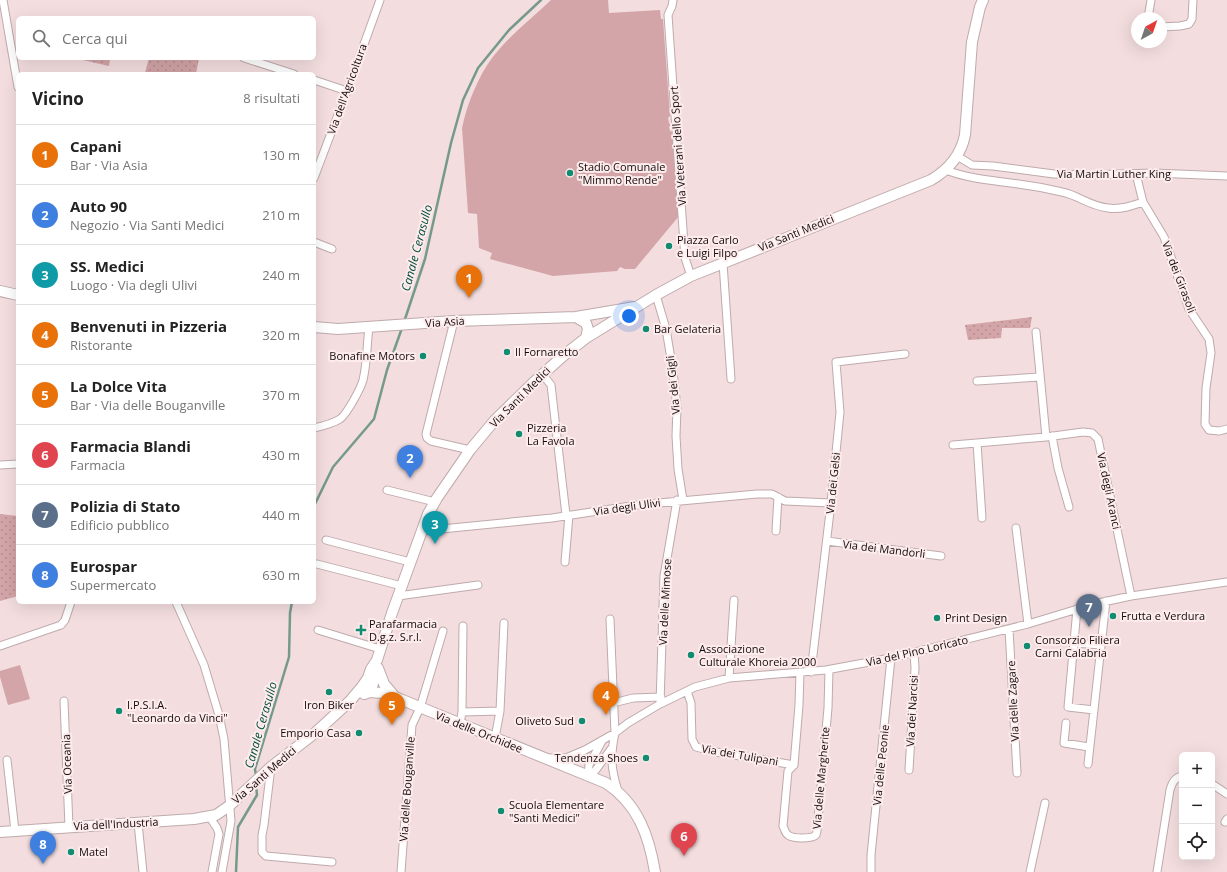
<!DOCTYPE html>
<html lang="it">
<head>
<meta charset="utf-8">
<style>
	:root { --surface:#fff; --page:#f2f2f2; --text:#222; --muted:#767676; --line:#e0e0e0; --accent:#118c70 }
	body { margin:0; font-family:"Open Sans",sans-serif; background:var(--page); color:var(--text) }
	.controls { position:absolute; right:12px; bottom:12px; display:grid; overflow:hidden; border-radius:6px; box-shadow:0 4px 16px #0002 }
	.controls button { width:36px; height:36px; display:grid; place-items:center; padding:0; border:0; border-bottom:1px solid var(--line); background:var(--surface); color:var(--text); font:20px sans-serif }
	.compass { position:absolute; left:1131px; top:12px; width:36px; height:36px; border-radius:50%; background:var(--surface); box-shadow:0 4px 16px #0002; rotate:40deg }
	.you { position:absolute; left:629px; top:316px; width:14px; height:14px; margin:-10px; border:3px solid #fff; border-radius:50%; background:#1a73e8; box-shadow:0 0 0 6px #1a73e833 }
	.badge { display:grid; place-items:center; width:26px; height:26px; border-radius:50%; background:var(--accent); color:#fff; font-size:13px; font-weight:700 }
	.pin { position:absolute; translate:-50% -33px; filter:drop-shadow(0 1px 2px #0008) }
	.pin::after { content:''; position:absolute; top:21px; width:14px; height:12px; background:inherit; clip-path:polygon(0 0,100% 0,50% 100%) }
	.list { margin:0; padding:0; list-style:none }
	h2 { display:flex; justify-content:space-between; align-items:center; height:52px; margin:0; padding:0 16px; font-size:17px }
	h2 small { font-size:13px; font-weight:400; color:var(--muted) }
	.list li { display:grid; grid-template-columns:26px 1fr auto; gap:12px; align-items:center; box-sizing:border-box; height:60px; padding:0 16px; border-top:1px solid var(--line) }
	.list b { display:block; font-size:15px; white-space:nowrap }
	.list p { margin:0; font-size:13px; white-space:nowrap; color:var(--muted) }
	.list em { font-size:13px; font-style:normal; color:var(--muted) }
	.icon { flex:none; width:22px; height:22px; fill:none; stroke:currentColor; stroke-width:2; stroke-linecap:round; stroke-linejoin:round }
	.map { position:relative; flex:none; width:1227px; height:872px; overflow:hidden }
	.search { position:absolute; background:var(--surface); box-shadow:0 4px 16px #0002; left:16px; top:16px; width:300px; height:44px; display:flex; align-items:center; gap:10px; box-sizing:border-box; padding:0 14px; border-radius:6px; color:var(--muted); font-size:15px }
	.panel { position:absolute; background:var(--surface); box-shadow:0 4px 16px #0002; left:16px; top:72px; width:300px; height:532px; border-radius:6px }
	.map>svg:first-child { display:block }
</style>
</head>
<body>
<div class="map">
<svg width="1227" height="872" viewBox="0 0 1227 872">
	<defs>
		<pattern id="grass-dots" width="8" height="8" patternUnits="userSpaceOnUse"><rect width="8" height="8" fill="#d3a5a8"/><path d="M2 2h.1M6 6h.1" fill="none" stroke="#b48d8f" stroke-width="1.8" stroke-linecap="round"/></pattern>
	</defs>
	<rect width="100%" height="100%" fill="#f3dddf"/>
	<path fill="url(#grass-dots)" d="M74,58H110L109,66Z
		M149,58H199L196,74H148L145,73Z
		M1032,317L1030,328H1002L1001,338L968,340L965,325Z
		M0,514L18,516V596L0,601Z"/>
	<path fill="#d3a5a8" d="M551,0H608L609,13L660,10L661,19H663L670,116L668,118L669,123L671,125L669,127L670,131L672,132L679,216L635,269H625L620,267L617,271L553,276L490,259L492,253L479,248L477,214L468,213L462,128C467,104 478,77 492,58C509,36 531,19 551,0Z
		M20,665L30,699L8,705L0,677V671Z"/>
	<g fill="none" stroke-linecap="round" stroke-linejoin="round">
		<path stroke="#759a8c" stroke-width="2.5" d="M404,322L425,259L451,143L463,100L478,68L509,30L541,0
			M314,506L333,467L374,419L387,370L402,328
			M256,776L255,769L289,657L290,613L292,602
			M236,872L238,827L257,795L256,785"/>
		<g stroke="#bfaaac" stroke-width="9">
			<path id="street" d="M3,0L18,87
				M673,0L672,6L668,15L685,258L691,276
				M1148,18L1151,0
				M1161,27L1180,26L1189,24L1192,19L1193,0
				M244,58L294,74
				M314,80L347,91
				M957,156L972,165L993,166L1054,174L1086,175L1154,173L1227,176
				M946,170C966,178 989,180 1011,183C1028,185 1045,188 1062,192C1078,195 1089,206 1108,208C1120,210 1132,206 1143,202
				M1136,174L1143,202L1164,237L1189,309L1209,339L1211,353L1206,388L1205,424L1209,430L1219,431L1227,429
				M314,178L350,83L380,0
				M314,242L332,249
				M723,263L731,379
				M656,295L666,329L673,371L677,408L676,436L678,469L683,500
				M454,321L426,434L427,438L431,441L470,450
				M1036,332L1046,437
				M542,374L551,385L566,515
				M977,381L1040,377
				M314,428C323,426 332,424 340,419C347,414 361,388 363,380C367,364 367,343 369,327
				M1052,436L1058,468L1069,507
				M977,443L982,518
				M953,445L1046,437L1083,432L1092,433L1098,439L1131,596
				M0,465L18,464
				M387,490L435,502
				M1016,528L1028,624
				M421,531L552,518L637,505L757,494H772L785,501L831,503
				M776,531L778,497
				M326,540L410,562
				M827,541L941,556
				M565,562L569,515
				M317,564L402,586
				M398,596L478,585
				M176,602L204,665L219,715L224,739L231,821L222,872
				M1077,609L1068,707L1094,710
				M610,619L615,733C610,756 611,769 618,791
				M1009,629L1017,773
				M318,630L380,649
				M1074,643L1101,645
				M0,646L61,625L65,620L71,602
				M800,672L799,705L794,765L788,771L783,826C785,830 785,833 788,835C793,839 811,839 816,835L817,831L828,708L829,670
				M811,672L831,503L840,412L836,362L905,354
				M729,678L734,600
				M687,691L691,703L692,739L696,747L716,752L794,765
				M64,701L69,827
				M613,703L633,698L661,697
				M660,704L664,576L677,500
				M462,712L500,711
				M1066,723L1064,743L1089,747
				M460,724L462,712L463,626
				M495,738L500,711L504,623
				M602,741L589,765L588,775L595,771L611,749
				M550,758H566L585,750L615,733L628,723L660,704L695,687L729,678L826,670L891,658L1028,624L1094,604L1131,596L1227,582
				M7,760L15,831
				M1088,764L1106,601
				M271,767L264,825L262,835V852L266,856L332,862
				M909,770L915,668L914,653
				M1212,784L1227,794
				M209,816L217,828L219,834L212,872
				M1225,822L1227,819
				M138,823L143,872
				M401,872L412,725L420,708L443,631
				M871,872V855L891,658
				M1030,872L1045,803
				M1157,872L1170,790C1172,783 1174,778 1182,776"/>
		</g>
		<g stroke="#bfaaac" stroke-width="12">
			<path id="secondary" d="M0,291L18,295
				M576,317L586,323L588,329L586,338
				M314,327L338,329L454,321L576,317L635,307
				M378,668L384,684L395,697
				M370,692L382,693L395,697L606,783C638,804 649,836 655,872
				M364,694L370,692L378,669
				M0,832L194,819L216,815L229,806L271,767L315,733L350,701L361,688L368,678L371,669L377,660L392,613L428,514L437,498L470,450L495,420L533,383L563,356L586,338L656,295L691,276L931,180C948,170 961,155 965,135L972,42L980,7L983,0"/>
		</g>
		<use href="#street" stroke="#fff" stroke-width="7"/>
		<use href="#secondary" stroke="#fff" stroke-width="10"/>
	</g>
	<g fill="#118c70" stroke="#feeced" stroke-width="1.5">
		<circle cx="570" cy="173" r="4"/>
		<circle cx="669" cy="246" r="4"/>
		<circle cx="646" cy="329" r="4"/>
		<circle cx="507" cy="352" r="4"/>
		<circle cx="423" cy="356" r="4"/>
		<circle cx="519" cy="434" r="4"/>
		<circle cx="1113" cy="616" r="4"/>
		<circle cx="937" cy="618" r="4"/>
		<path d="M359 624h4v4h4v4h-4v4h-4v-4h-4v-4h4z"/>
		<circle cx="1027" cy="646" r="4"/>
		<circle cx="691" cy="655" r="4"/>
		<circle cx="329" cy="692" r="4"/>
		<circle cx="119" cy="711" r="4"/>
		<circle cx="582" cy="721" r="4"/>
		<circle cx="359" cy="733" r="4"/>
		<circle cx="646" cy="758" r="4"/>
		<circle cx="501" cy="811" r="4"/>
		<circle cx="71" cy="852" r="4"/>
	</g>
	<g text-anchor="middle" stroke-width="4" stroke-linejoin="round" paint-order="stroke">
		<g font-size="11" fill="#120b0b" stroke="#feeced">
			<text transform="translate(347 89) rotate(-70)" y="4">Via dell'Agricoltura</text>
			<text transform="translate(678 146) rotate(-94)" y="4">Via Veterani dello Sport</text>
			<text x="1114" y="178">Via Martin Luther King</text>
			<text transform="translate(796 233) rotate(-22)" y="4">Via Santi Medici</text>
			<text transform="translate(1179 277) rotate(69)" y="4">Via dei Girasoli</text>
			<text transform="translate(445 322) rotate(-4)" y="4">Via Asia</text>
			<text transform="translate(673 385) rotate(-96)" y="4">Via dei Gigli</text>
			<text transform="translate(520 397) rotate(-45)" y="4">Via Santi Medici</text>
			<text transform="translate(833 483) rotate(-84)" y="4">Via dei Gelsi</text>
			<text transform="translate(1109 491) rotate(78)" y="4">Via degli Aranci</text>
			<text transform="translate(627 507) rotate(-8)" y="4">Via degli Ulivi</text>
			<text transform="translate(884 549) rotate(7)" y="4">Via dei Mandorli</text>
			<text transform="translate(665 602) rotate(-87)" y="4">Via delle Mimose</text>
			<text transform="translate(917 651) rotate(-13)" y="4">Via del Pino Loricato</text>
			<text transform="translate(1013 701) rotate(-93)" y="4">Via delle Zagare</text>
			<text transform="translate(912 711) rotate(-87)" y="4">Via dei Narcisi</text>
			<text transform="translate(479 732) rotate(22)" y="4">Via delle Orchidee</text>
			<text transform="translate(740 755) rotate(10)" y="4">Via dei Tulipani</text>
			<text transform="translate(67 764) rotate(-92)" y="4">Via Oceania</text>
			<text transform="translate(881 765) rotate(-84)" y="4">Via delle Peonie</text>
			<text transform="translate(264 775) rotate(-41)" y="4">Via Santi Medici</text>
			<text transform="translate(821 778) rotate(-85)" y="4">Via delle Margherite</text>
			<text transform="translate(407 789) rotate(-86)" y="4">Via delle Bouganville</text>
			<text transform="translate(116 824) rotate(-3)" y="4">Via dell'Industria</text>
		</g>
		<g font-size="11" fill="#120b0b" stroke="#feeced" text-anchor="start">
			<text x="578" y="171">Stadio Comunale<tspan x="578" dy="13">"Mimmo Rende"</tspan></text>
			<text x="677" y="244">Piazza Carlo<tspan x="677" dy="13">e Luigi Filpo</tspan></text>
			<text x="654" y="333">Bar Gelateria</text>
			<text x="515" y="356">Il Fornaretto</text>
			<text x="415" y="360" text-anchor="end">Bonafine Motors</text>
			<text x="527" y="432">Pizzeria<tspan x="527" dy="13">La Favola</tspan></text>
			<text x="1121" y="620">Frutta e Verdura</text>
			<text x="945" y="622">Print Design</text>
			<text x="369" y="628">Parafarmacia<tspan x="369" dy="13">D.g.z. S.r.l.</tspan></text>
			<text x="1035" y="644">Consorzio Filiera<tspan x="1035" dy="13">Carni Calabria</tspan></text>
			<text x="699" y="653">Associazione<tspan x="699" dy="13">Culturale Khoreia 2000</tspan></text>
			<text x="127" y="709">I.P.S.I.A.<tspan x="127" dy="13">"Leonardo da Vinci"</tspan></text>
			<text x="329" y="709" text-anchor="middle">Iron Biker</text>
			<text x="574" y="725" text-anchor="end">Oliveto Sud</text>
			<text x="351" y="737" text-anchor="end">Emporio Casa</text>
			<text x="638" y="762" text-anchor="end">Tendenza Shoes</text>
			<text x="509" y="809">Scuola Elementare<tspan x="509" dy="13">"Santi Medici"</tspan></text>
			<text x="79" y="856">Matel</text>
		</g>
		<g font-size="12" font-style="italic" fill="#004f3d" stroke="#feeced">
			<text transform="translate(417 248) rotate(-75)" y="4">Canale Cerasullo</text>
			<text transform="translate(261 725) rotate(-74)" y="4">Canale Cerasullo</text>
		</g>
	</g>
</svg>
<div class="controls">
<button>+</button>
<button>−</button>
<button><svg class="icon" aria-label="locate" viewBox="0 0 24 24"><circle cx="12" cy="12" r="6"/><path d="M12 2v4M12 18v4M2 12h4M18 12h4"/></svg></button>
</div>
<svg class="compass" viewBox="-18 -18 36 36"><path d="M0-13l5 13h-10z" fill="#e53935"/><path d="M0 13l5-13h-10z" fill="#767676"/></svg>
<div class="you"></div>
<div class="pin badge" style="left:469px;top:298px;background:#e8710a">1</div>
<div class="pin badge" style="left:410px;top:478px;background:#3f7fe0">2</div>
<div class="pin badge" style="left:435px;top:544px;background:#0f9aa8">3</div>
<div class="pin badge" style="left:606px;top:715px;background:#e8710a">4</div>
<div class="pin badge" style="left:392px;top:725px;background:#e8710a">5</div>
<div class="pin badge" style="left:684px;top:856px;background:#e0444e">6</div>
<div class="pin badge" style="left:1089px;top:627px;background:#5c6f8a">7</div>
<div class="pin badge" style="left:43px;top:864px;background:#3f7fe0">8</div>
<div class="search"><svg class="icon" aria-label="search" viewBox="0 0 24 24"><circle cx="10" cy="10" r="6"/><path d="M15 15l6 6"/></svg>Cerca qui</div>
<section class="panel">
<h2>Vicino<small>8 risultati</small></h2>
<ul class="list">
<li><span class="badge" style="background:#e8710a">1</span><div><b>Capani</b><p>Bar · Via Asia</p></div><em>130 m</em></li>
<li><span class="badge" style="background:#3f7fe0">2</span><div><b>Auto 90</b><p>Negozio · Via Santi Medici</p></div><em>210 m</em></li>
<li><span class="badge" style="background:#0f9aa8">3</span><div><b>SS. Medici</b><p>Luogo · Via degli Ulivi</p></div><em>240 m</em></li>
<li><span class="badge" style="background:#e8710a">4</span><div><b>Benvenuti in Pizzeria</b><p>Ristorante</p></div><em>320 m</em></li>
<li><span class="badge" style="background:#e8710a">5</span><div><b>La Dolce Vita</b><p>Bar · Via delle Bouganville</p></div><em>370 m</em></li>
<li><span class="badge" style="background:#e0444e">6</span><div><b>Farmacia Blandi</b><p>Farmacia</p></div><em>430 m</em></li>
<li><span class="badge" style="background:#5c6f8a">7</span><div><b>Polizia di Stato</b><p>Edificio pubblico</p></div><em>440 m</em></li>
<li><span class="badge" style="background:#3f7fe0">8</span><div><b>Eurospar</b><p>Supermercato</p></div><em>630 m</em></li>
</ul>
</section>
</div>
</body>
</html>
